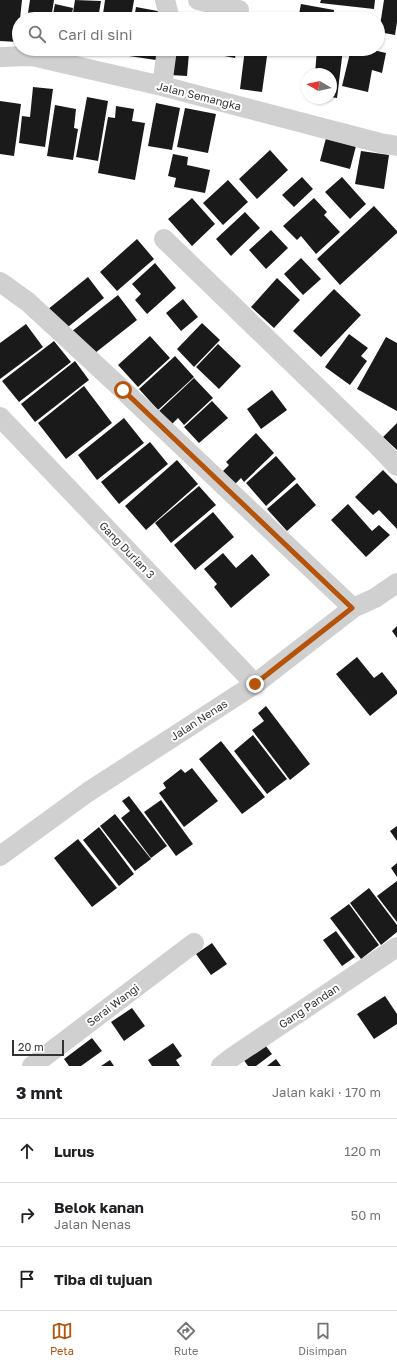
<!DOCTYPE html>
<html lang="id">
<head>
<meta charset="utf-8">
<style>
	:root { --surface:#fff; --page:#f2f2f2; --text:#202124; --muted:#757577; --line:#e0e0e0; --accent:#b45309 }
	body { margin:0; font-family:"Golos Text",sans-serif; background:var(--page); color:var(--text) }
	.compass { position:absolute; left:301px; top:68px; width:36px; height:36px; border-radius:50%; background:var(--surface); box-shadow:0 1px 3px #0004; rotate:279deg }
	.scale { position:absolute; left:12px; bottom:10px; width:52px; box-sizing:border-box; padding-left:4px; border:2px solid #333; border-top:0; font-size:11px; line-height:14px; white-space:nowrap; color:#333; -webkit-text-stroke:3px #fff; paint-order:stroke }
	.stop { position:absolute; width:12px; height:12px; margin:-9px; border:3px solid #b45309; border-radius:50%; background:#fff }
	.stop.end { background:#b45309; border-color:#fff; box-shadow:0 1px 4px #0008 }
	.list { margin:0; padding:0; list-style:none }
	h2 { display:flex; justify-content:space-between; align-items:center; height:52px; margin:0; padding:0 16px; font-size:17px }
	h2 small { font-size:13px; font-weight:400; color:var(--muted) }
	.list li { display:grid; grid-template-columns:26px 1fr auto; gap:12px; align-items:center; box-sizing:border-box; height:64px; padding:0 16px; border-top:1px solid var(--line) }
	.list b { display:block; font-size:15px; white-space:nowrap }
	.list p { margin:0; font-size:13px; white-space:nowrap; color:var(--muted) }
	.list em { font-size:13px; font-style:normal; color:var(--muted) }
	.icon { flex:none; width:22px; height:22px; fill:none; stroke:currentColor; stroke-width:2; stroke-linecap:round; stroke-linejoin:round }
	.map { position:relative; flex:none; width:397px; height:1066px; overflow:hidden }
	.search { position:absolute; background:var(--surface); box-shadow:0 1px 3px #0004; left:12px; right:12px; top:12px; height:44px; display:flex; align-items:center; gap:10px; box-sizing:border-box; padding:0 14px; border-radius:22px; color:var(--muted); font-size:15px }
	.sheet { height:244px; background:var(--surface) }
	nav { display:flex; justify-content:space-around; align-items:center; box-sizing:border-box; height:56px; border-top:1px solid var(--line); background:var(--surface); font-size:11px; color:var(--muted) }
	nav a { display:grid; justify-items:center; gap:2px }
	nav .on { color:var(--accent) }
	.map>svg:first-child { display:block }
</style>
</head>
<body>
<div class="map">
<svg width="397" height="1066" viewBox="0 0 397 1066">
	<rect width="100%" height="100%" fill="#fff"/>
	<path fill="#1a1a1a" d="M0,0H22L20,19H19L18,42L0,41Z
		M30,0H54L51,19H27Z
		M75,0L101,1L98,19H72Z
		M105,0H134L131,18L103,14Z
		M321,0H375L374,9L320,3Z
		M384,0H397V22L395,35L379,32Z
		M55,4L73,8L71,19H52Z
		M301,4L334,10L333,19H298Z
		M136,7L163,12L162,19H134Z
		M190,16L202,18V19H190Z
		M130,49H157L156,60L129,56Z
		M187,49H237L235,58Z
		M245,49H268L262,92L240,89Z
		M317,49H343L337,98L331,97V74H315Z
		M351,49H369L386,53L382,73L372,70L368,92L342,86Z
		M173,51L189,53L187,76L170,75Z
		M33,87L53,89L45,147L19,143L22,116L30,117Z
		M87,97L108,101L98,161L76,157Z
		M0,101L21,104L14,156L0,154Z
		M156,103L180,108L172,150L148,146Z
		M55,105L76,109L74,128L78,129L73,160L47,156Z
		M116,106L134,109L132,121L145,123L135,180L98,173L108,117L115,118Z
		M185,108L216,114L208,153L177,147Z
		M326,138L356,146L350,169L320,161Z
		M270,150L288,170L257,199L239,179Z
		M361,151L389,155L384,189L355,184Z
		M173,154L188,157L187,165L210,170L205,193L174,187L176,178L168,176Z
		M302,177L313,189L294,207L282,195Z
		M342,177L366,204L350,219L325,192Z
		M228,180L248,202L223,225L203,203Z
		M192,198L215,224L192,246L168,219Z
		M314,198L327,212L324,215L340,232L316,254L301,236L297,240L283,226Z
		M374,206L397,231V233L340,285L317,259Z
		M245,212L260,228L231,256L216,239Z
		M271,230L288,248L266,269L249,250Z
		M137,239L154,259L117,291L100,272Z
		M301,258L321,279L303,295L284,274Z
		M155,263L176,288L147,314L135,300L141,294L132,284Z
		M88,277L104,298L63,331L47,310Z
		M277,278L300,300L274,328L251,307Z
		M334,289L361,315L321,357L293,331Z
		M118,295L137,320L90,357L71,332Z
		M183,299L198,317L181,331L166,313Z
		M202,323L220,340L194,367L177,349Z
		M26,324L43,347L0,379V343Z
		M349,334L368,348L361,356L367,361L350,385L325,367Z
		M150,336L170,358L138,387L118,365Z
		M386,337L397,343V411L357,389Z
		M54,341L71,362L19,402L2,381Z
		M218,344L241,366L219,389L196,367Z
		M175,356L194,377L158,410L139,389Z
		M75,361L89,380L35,422L21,404Z
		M194,378L213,398L184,425L178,418L172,424L159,411Z
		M84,386L112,423L66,459L38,423Z
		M272,390L287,410L261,429L247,409Z
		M212,401L228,418L199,443L184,427Z
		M124,418L144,443L97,480L78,455Z
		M397,423V450L383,437Z
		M256,433L274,453L244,482L241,478L235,484L223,471L229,465L226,462Z
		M150,442L168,464L119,504L101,482Z
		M276,456L296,479L266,506L246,483Z
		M177,460L198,484L146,530L125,506Z
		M383,470L397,484V529L379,510L373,515L355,497Z
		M297,483L316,505L287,531L267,509Z
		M199,486L216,505L171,543L155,523Z
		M348,504L372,531L379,525L390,535L366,557L331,520Z
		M213,512L234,537L195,570L174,545Z
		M223,553L236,568L252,554L270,575L231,608L214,587L217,584L204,569Z
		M397,626V638L392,631Z
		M357,657L374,678L382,672L397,691V694L370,716L336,674Z
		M266,706L310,764L290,780L252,730L264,721L258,713Z
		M253,735L287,779L267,794L234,751Z
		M221,741L265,797L242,814L199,759Z
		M192,768L218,801L184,827L159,793L166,788L163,783L181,769L185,773Z
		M129,796L167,846L151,858L121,818L130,811L122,801Z
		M161,800L193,844L176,856L144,812Z
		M115,814L151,859L135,871L100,826Z
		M397,826V841L390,831Z
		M99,827L134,874L119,886L83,840Z
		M78,839L117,888L92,907L54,858Z
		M397,863V877L391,868Z
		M397,881V922L377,896Z
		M369,888L397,925V932L381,945L350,903Z
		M349,904L379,945L361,959L330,918Z
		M336,931L355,957L342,966L323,940Z
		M212,943L227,964L211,975L196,954Z
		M385,996L397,1014V1024L374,1039L357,1014Z
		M132,1008L145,1026L124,1041L111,1022Z
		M92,1038L102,1051L81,1066H69L64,1059Z
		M262,1041L272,1054L256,1066H248L241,1056Z
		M173,1043L182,1056L176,1060L180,1066H152L148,1060Z
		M276,1059L281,1066H267Z
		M110,1060L114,1066H101Z"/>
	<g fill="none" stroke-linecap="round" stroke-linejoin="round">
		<path stroke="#d0d0d0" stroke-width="20" d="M165,0L170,19
			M198,0L239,10
			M0,57L32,56L162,86L380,143L397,146
			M162,86L167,49
			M164,239L378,446L397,466
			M0,282L28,302L123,390L353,608
			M0,417L255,684
			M0,856L88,792L255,684L353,608L375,598L397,583
			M32,1066L194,943
			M221,1066L234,1056L397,947"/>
	</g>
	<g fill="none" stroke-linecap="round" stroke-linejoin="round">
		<path stroke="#b45309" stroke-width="5" d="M123,390L352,608L255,684"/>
	</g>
	<g text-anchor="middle" stroke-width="4" stroke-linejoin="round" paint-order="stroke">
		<g font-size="11" fill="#333" stroke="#fff">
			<text transform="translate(199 96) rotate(14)" y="4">Jalan Semangka</text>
			<text transform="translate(127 550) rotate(46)" y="4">Gang Durian 3</text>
			<text transform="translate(199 720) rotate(-33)" y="4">Jalan Nenas</text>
			<text transform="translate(113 1005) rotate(-37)" y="4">Serai Wangi</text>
			<text transform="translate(309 1006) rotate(-34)" y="4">Gang Pandan</text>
		</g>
	</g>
</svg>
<svg class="compass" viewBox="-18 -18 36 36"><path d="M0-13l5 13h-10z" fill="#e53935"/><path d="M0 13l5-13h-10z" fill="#757577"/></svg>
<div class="scale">20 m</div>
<div class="stop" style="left:123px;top:390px"></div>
<div class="stop end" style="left:255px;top:684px"></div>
<div class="search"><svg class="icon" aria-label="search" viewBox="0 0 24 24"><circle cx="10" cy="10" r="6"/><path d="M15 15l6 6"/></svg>Cari di sini</div>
</div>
<section class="sheet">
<h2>3 mnt<small>Jalan kaki · 170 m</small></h2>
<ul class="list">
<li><svg class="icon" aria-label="ahead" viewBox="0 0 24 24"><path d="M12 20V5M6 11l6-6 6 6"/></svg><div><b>Lurus</b></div><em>120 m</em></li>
<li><svg class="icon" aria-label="right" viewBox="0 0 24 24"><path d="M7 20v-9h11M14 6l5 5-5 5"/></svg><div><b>Belok kanan</b><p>Jalan Nenas</p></div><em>50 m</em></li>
<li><svg class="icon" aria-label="arrive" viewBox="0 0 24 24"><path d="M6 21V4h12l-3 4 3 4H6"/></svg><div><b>Tiba di tujuan</b></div></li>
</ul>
</section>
<nav>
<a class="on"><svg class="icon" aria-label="map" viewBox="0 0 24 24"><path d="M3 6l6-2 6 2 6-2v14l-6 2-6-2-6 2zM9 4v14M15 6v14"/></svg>Peta</a>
<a><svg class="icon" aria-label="directions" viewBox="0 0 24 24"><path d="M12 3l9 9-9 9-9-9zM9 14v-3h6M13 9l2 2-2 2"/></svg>Rute</a>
<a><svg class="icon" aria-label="saved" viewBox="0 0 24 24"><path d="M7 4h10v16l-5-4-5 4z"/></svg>Disimpan</a>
</nav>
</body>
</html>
